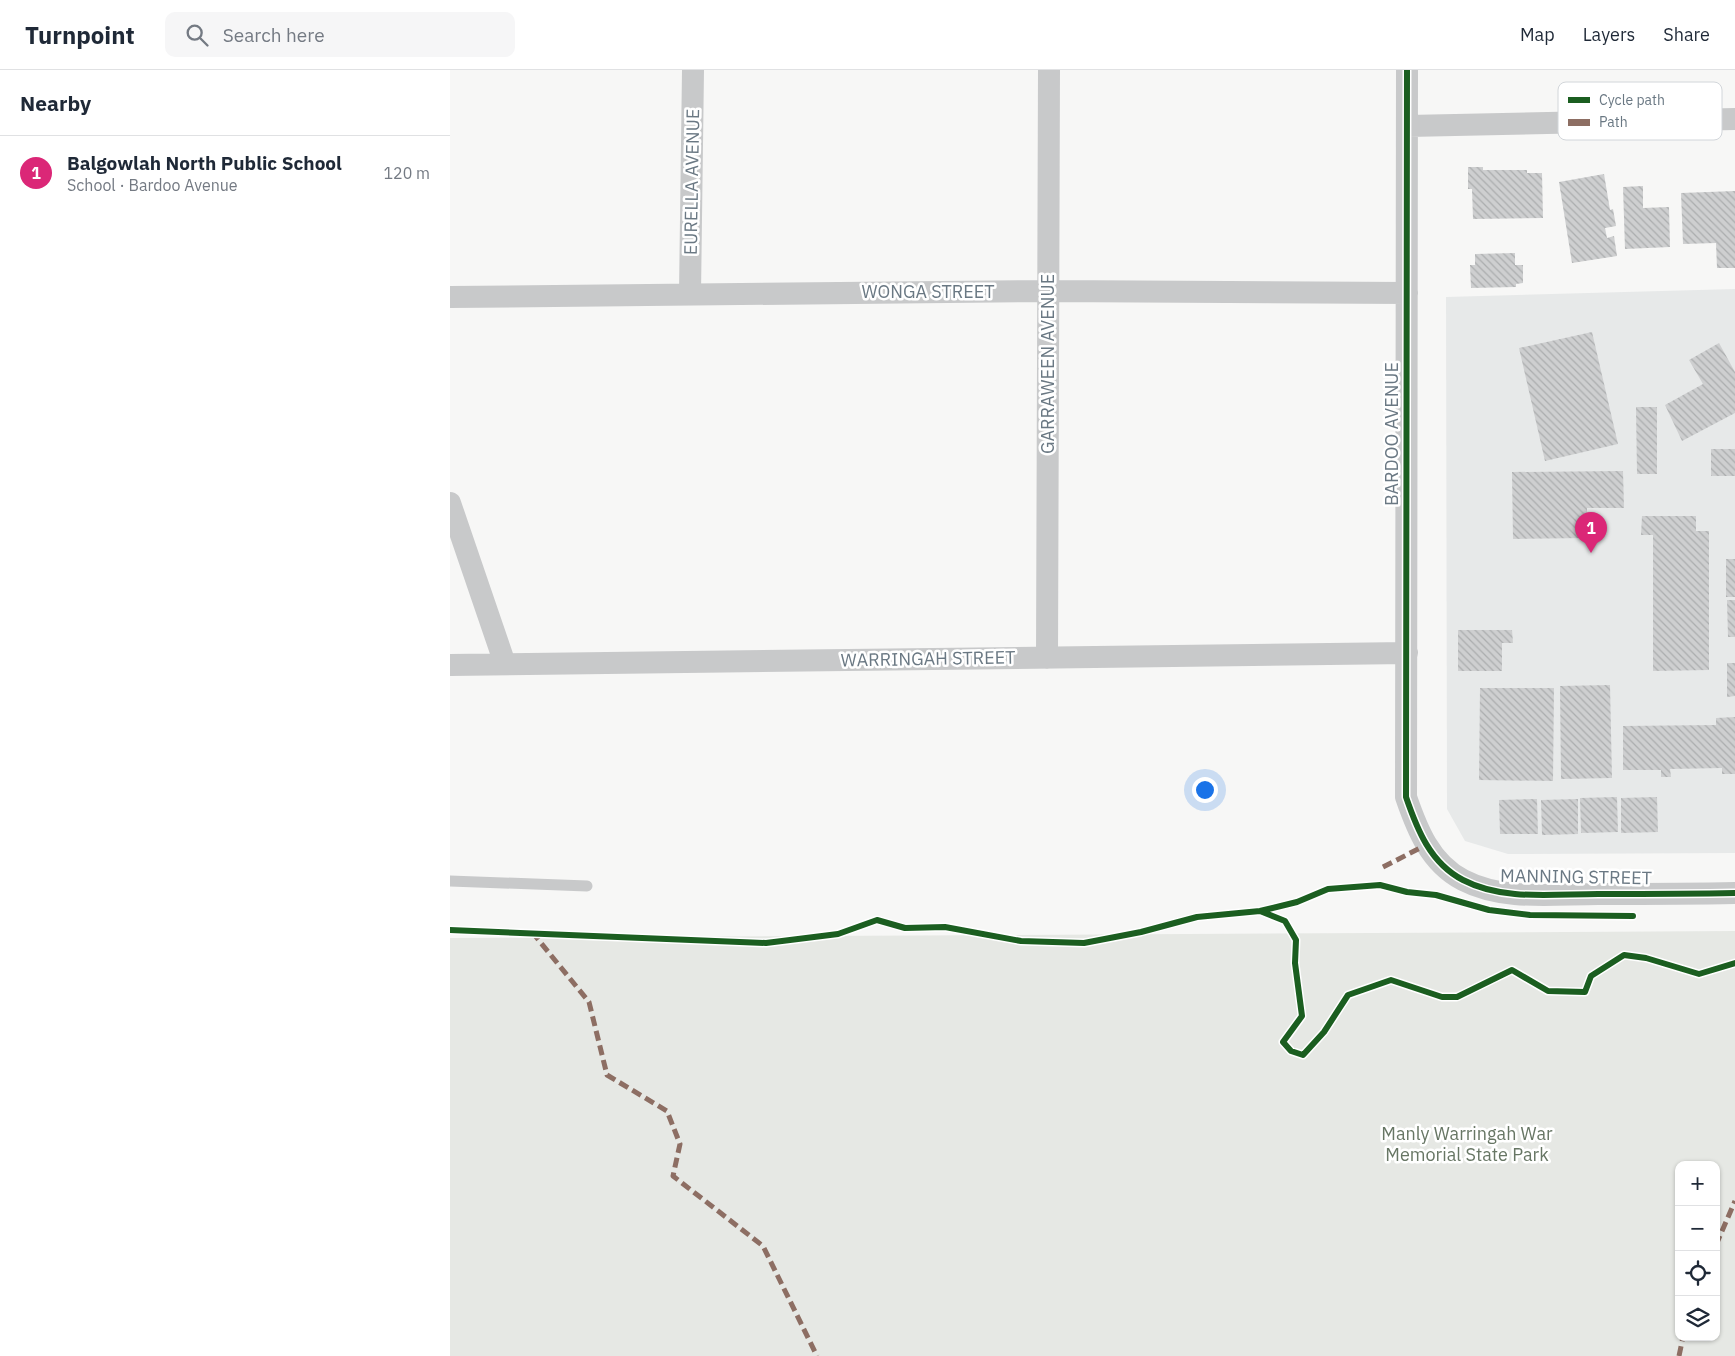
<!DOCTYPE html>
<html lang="en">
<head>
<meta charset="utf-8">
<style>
	:root { --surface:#fff; --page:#f6f6f7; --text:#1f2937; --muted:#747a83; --line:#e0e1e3; --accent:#db2777 }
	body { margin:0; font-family:"IBM Plex Sans",sans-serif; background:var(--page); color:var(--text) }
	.controls { position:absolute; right:15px; bottom:15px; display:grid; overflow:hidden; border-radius:10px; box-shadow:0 1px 4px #0004 }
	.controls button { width:45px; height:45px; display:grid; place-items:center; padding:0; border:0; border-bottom:1px solid var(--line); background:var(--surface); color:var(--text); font:25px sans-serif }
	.you { position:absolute; left:754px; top:719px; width:18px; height:18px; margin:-12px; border:4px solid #fff; border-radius:50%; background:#1a73e8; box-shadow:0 0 0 8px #1a73e833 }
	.badge { display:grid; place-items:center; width:32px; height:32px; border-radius:50%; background:var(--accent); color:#fff; font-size:16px; font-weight:700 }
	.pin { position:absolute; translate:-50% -41px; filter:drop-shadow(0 1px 2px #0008) }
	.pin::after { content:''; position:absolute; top:26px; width:18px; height:15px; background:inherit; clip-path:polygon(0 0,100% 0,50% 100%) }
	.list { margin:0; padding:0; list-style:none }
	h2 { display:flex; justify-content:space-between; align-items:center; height:65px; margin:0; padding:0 20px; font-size:21px }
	h2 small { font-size:16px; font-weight:400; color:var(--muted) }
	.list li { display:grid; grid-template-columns:32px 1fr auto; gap:15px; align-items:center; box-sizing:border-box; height:75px; padding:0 20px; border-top:1px solid var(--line) }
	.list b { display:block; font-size:19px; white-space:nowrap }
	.list p { margin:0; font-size:16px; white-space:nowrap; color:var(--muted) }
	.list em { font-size:16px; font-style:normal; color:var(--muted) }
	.icon { flex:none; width:28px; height:28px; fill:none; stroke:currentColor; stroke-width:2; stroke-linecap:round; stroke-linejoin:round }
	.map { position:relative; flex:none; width:1285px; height:1286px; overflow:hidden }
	header { display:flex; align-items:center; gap:30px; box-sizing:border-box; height:70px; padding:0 25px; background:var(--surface); border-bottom:1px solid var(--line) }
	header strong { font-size:24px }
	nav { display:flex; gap:28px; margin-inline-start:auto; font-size:18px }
	.search { width:350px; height:45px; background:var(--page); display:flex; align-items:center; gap:12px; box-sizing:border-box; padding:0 18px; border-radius:10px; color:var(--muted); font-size:19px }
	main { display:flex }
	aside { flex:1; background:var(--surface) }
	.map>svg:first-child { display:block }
</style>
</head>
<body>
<header>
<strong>Turnpoint</strong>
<div class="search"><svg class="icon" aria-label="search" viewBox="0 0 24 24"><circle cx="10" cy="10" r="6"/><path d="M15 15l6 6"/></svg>Search here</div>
<nav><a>Map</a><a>Layers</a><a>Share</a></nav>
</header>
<main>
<aside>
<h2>Nearby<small></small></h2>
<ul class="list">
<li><span class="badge">1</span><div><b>Balgowlah North Public School</b><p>School · Bardoo Avenue</p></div><em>120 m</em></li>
</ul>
</aside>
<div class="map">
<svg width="1285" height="1286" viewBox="0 0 1285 1286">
	<defs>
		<pattern id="building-back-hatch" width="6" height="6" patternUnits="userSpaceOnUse" patternTransform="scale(1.25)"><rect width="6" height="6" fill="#cecfd0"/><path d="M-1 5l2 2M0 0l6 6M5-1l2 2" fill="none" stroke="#abadae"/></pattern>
	</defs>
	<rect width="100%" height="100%" fill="#f7f7f6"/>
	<path fill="#e7e9e9" d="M1285,219V783L1058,784L1015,771L997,739L996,227Z"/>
	<path fill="#e6e8e4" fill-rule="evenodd" d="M1285,861V1286H0V868ZM1229,1095H1266V1267H1229Z"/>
	<path fill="url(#building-back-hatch)" d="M1018,97H1033V100H1077V103H1092L1093,148L1023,149L1022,119H1018Z
		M1154,104L1160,140L1163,139L1166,156L1155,158L1157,168L1164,166L1167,186L1122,193L1109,112Z
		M1193,116V138L1219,137L1220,177L1175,179L1173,117Z
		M1285,121V198H1267L1266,173L1233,174L1231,123Z
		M1065,183V195H1073V213L1066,214V217L1021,218L1020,195H1025V184Z
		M1142,262L1168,374L1095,391L1069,278Z
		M1269,273L1285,302V343L1232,371L1215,335L1253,314L1239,290Z
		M1186,337H1207V404H1187Z
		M1261,379H1285V406H1261Z
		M1173,401L1174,438H1137V468L1063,469L1062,402Z
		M1192,446H1246V461H1259V600L1203,601V465H1191Z
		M1276,489H1285V527H1276Z
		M1277,530H1285V567H1278Z
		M1008,560H1062L1063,573H1052V601H1008Z
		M1277,593H1285V626L1277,627Z
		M1160,615L1162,708L1111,709L1110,616Z
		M1030,618H1104L1103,711L1029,710Z
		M1285,647V704H1272V698L1220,699L1221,707H1211V700H1173V656L1266,655V648Z
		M1167,727L1168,762L1131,763L1130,728Z
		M1207,727L1208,762L1171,763V728Z
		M1087,729L1088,764H1050L1049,730Z
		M1128,729V764L1092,765L1091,730Z"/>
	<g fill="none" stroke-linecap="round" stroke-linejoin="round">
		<path stroke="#c8c9ca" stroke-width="11" d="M0,811L137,816"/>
		<path stroke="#c8c9ca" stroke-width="22" d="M957,0L956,727C967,759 980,793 1013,810C1053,831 1103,824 1148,824C1193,824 1239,824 1285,823
			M958,56L1285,49
			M240,224L243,0
			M0,227L599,221L957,223
			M0,433L55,594
			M597,588L599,0
			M0,595L957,583"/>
		<path stroke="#8d6e63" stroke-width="5" stroke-dasharray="10 5" stroke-linecap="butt" d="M933,797L976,775
			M82,862L139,932L157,1005L217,1041L230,1074L223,1106L313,1176L367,1286
			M1266,1175L1285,1131
			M1229,1286L1233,1267"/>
		<g stroke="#fff" stroke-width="9">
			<path id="cycleway" d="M957,0L956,727C967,759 980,793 1013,810C1053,831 1103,824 1148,824C1193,824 1239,824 1285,823
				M810,841L835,851L846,870L845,893L852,946L833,972L841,981L853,985L874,962L898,925L941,910L992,927H1007L1062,900L1098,921L1135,922L1141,906L1174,885L1196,888L1249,904L1285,893
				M0,860L316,873L388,864L427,850L455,858L495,857L571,871L634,873L691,862L747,847L810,841L847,832L878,819L930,815L957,822L986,825L1039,840L1080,845L1183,846"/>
		</g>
		<use href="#cycleway" stroke="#1b5e20" stroke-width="6"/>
	</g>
	<g text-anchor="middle" stroke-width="5" stroke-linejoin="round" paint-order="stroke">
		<g font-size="18" fill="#6a7883" stroke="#fff">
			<text transform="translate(242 112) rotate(-89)" y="6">EURELLA AVENUE</text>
			<text x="478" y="228">WONGA STREET</text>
			<text transform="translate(598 294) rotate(-90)" y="6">GARRAWEEN AVENUE</text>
			<text transform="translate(942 364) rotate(-90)" y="6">BARDOO AVENUE</text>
			<text transform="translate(478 589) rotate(-1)" y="6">WARRINGAH STREET</text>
			<text transform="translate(1126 807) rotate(1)" y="6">MANNING STREET</text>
		</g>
		<g font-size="18" fill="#677664" stroke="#fff">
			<text x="1017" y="1070">Manly Warringah War<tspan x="1017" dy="21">Memorial State Park</tspan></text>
		</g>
	</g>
	<rect x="1108" y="12" width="164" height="58" rx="8" fill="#fff" stroke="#d2d6da" stroke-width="1"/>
	<rect x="1118" y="27" width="22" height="6" fill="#1b5e20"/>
	<rect x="1118" y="49" width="22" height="7" fill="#8d6e63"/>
	<g font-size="14" fill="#6a7883">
		<text x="1149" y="35">Cycle path</text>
		<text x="1149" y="57">Path</text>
	</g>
</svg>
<div class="controls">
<button>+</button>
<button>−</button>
<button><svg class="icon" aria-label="locate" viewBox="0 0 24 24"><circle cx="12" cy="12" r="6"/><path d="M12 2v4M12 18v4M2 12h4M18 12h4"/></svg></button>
<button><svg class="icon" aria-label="layers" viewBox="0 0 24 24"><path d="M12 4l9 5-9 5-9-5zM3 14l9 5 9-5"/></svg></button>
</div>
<div class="you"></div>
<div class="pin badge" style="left:1141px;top:483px">1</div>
</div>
</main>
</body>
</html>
